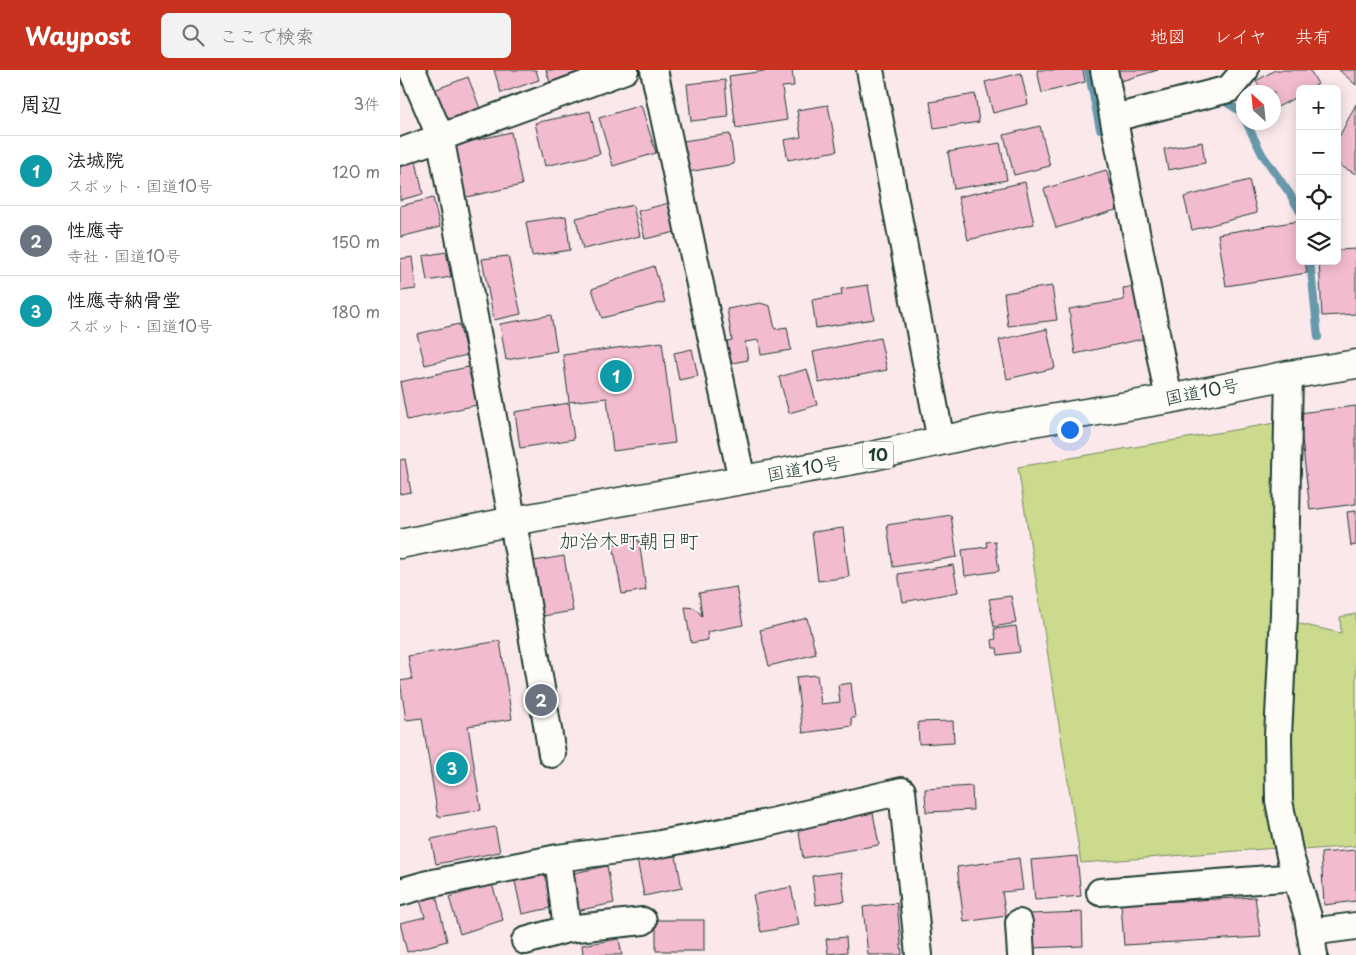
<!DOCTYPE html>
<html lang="ja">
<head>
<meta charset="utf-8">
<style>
	:root { --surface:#fff; --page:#f2f2f2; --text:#222; --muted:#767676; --line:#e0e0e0; --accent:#c8321e }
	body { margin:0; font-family:"Playpen Sans","Klee One",sans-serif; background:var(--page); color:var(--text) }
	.controls { position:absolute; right:15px; top:15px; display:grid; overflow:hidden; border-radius:8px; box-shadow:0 2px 12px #0003 }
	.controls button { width:45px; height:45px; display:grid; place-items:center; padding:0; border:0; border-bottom:1px solid var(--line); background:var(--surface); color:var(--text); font:25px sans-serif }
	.compass { position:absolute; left:836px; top:15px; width:45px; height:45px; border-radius:50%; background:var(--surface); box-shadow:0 2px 12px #0003; rotate:333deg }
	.you { position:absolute; left:669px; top:359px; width:18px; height:18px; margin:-12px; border:4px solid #fff; border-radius:50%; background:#1a73e8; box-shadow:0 0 0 8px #1a73e833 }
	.badge { display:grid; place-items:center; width:32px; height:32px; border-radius:50%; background:var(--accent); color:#fff; font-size:16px; font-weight:700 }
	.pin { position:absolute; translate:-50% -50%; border:2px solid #fff; box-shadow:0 1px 5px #0006 }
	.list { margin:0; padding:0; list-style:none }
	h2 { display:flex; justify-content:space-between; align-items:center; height:65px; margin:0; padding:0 20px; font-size:21px }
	h2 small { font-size:16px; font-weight:400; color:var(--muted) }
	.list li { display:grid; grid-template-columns:32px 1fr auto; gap:15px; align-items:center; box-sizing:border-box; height:70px; padding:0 20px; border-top:1px solid var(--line) }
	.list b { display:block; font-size:19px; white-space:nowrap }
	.list p { margin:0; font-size:16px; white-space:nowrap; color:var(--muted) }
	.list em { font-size:16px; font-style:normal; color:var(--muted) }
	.icon { flex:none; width:28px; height:28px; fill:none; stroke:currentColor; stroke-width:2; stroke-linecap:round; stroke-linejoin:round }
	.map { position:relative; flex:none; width:956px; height:885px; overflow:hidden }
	header { display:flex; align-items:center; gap:30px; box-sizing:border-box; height:70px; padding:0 25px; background:var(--accent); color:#fff }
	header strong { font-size:24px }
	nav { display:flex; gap:28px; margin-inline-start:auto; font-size:18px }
	.search { width:350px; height:45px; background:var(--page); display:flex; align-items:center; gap:12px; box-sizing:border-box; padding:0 18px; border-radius:8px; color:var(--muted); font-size:19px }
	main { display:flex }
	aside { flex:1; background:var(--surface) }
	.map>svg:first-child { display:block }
</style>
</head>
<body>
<header>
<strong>Waypost</strong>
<div class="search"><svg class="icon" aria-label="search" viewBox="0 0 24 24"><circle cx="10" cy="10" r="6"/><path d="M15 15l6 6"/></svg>ここで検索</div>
<nav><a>地図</a><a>レイヤ</a><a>共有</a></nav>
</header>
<main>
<aside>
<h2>周辺<small>3件</small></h2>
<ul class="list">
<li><span class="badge" style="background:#0f9aa8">1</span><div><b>法城院</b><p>スポット · 国道10号</p></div><em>120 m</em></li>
<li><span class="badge" style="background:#6b7280">2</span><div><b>性應寺</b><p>寺社 · 国道10号</p></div><em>150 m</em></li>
<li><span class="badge" style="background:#0f9aa8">3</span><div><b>性應寺納骨堂</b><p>スポット · 国道10号</p></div><em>180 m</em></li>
</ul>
</aside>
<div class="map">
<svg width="956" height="885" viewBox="0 0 956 885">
	<rect width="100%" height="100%" fill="#fae8eb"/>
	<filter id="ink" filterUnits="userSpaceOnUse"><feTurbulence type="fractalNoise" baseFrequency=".02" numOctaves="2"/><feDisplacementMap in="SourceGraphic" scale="10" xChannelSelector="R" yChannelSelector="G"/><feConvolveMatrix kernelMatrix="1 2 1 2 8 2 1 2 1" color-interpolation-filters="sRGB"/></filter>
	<g filter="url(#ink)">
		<path fill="#ccda8e" stroke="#768c61" d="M875,353L876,778L681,793L618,397Z
			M956,544V776L902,780L893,759L886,722L891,552L941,563L940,547Z"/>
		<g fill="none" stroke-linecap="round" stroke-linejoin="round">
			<path stroke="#6898ab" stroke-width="8" d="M688,0L700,59
				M818,33L824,31L840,41L844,49
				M846,52L862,84L890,124L900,142
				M910,191L918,267"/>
		</g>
		<path fill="#f2bbd0" stroke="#1f3d34" d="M94,0H136L139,10L101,23Z
			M146,0H181V1L150,12Z
			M372,0H392L394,16L382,17L387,50L336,58L329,6Z
			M637,0H683L685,12L642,23Z
			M718,0H758L721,11Z
			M875,0H910L918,14L910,19H900V25L874,39V22H863L856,11Z
			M939,0H956V15Z
			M621,3L628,34L593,43L585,12Z
			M68,7L81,41L41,56L29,22Z
			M325,10L328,47L291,51L287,14Z
			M575,24L579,52L534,59L530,32Z
			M956,34V104L937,94V71Z
			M241,35L256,83L213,96L199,48Z
			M428,35L437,81L388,90L384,70L401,67L397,40Z
			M190,41L200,84L145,96L135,53Z
			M640,56L650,96L614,105L604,65Z
			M111,62L122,115L62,128L51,76Z
			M330,64L334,94L288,102L283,71Z
			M802,72L805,93L768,100L764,79Z
			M600,73L607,110L554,119L548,82Z
			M15,86L23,124L0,130V89Z
			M706,100L719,139L656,158L644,119Z
			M849,110L857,143L792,160L784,127Z
			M625,112L634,154L568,170L558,127Z
			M33,128L40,157L0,167V136Z
			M273,132L280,161L245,169L238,141Z
			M233,135L240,166L183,179L176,148Z
			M166,146L170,180L132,186L126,152Z
			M899,151L900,191H905L907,203L826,216L818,164Z
			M956,179V244L922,246L919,191H937V180Z
			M46,182L51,207L27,211L23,186Z
			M108,186L121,244L94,250L82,189Z
			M12,187L16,219L0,221V189Z
			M254,196L265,232L202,248L192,219Z
			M468,215L474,249L416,258L412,230L442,225L441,219Z
			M652,216L657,250L608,256L604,223Z
			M739,216L751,267L675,284L669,239L724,230L723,218Z
			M360,233L370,236L375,259L387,257L391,280L361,285L359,270L345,272L348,290L322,295L319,273L332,270L327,239Z
			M151,245L157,281L106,290L100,254Z
			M59,254L67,285L25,295L17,264Z
			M647,259L655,298L607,309L599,270Z
			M480,268L487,300L419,313L413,282Z
			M262,272L275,373L213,381L207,328L169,332L163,285Z
			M292,279L298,306L279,310L274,283Z
			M68,297L77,335L7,350L0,312Z
			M407,299L417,335L389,343L379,307Z
			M169,333L174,369L120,378L115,342Z
			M956,336V434L910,440L899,343Z
			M5,389L11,422L0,424V390Z
			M956,441V475L951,476L947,442Z
			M551,445L557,487L493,497L487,455Z
			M443,458L449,507L418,511L412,462Z
			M239,470L246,520L222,524L213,474Z
			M595,471L599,501L565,506L562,480L587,477L586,472Z
			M164,486L173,541L137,547L128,492Z
			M553,495L558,522L503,532L498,504Z
			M336,517L343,555L307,562L308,570L291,573L285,537L295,538L302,546L299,523Z
			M611,526L616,553L594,557L589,529Z
			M407,548L416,584L369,596L360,560Z
			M616,556L620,582L598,585L597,578H593L592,570L596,569L594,559Z
			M100,571L112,649L68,656L81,740L38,747L22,648L6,650L0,611L12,609L8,586Z
			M417,605L421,634L440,632L438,615L451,613L455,648H451L452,656L403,663L396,607Z
			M553,651L554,672L519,674L518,652Z
			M572,716L573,740L526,742L525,719Z
			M473,743L479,775L403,788L398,756Z
			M95,757L100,782L36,794L31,769Z
			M956,780V831L924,835L921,783Z
			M275,781L282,818L244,826L237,789Z
			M677,786L681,826L635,830L631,790Z
			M619,788L623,820L602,822L606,846L564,852L557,797Z
			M207,796L214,833L176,841L169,804Z
			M153,799L160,836L122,844L114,807Z
			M441,802L445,831L416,835L412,806Z
			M92,814L103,850L60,864L49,827Z
			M391,817L399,855L361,862L353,825Z
			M36,825L47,871L7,882L0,853L25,847L20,830Z
			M855,827L861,867L724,875L721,834Z
			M497,833L502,885H468L463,837Z
			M682,842L683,876L631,878L630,844Z
			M256,850H304V881H256Z
			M446,867L447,882L428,884L426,869Z
			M219,869L222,885H183L182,875Z"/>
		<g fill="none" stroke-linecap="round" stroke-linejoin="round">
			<g stroke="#1f3d34" stroke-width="30">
				<path id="minor" d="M12,0L40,66L118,480L152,684
					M254,0L342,410
					M470,0L541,371
					M704,0L769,329
					M714,48L829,19L845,0
					M0,82L225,0
					M889,305L884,544L878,666L879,731L890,786L908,847L914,885
					M0,822L28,814L158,788L255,775L363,754L502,721L519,885
					M700,822L896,807
					M619,853L621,885
					M167,859L243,851
					M910,862L956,856
					M125,871L167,859L158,788"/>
			</g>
			<g stroke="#1f3d34" stroke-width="31">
				<path id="highway" d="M0,474L113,451L459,389L603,357L769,329L889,305L956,294"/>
			</g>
			<use href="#minor" stroke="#fdfcf7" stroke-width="26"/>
			<use href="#highway" stroke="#fdfcf7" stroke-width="28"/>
		</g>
	</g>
	<g text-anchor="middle" stroke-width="4" stroke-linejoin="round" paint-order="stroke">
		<rect fill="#fdfcf7" stroke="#62766e" stroke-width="1" x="463" y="371.5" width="30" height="27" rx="4"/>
		<g font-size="16" font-weight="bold" fill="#1f3d34">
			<text x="478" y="391">10</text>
		</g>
		<g font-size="18" fill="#1f3d34" stroke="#fdfcf7">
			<text transform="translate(802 322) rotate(-11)" y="6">国道10号</text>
			<text transform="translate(404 399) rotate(-10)" y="6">国道10号</text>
		</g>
		<g font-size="20" fill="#1f3d34" stroke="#fdfcf7">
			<text x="229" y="478">加治木町朝日町</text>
		</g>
	</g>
</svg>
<div class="controls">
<button>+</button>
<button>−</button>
<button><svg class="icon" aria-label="locate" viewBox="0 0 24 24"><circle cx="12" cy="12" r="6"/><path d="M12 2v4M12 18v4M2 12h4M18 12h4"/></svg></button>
<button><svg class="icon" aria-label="layers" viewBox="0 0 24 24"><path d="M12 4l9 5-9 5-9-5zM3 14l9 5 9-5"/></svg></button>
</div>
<svg class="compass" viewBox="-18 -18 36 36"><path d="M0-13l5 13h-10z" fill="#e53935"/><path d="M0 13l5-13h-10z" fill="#767676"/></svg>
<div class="you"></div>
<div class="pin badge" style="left:216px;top:306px;background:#0f9aa8">1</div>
<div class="pin badge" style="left:141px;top:630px;background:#6b7280">2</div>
<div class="pin badge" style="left:52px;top:698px;background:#0f9aa8">3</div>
</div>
</main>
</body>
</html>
